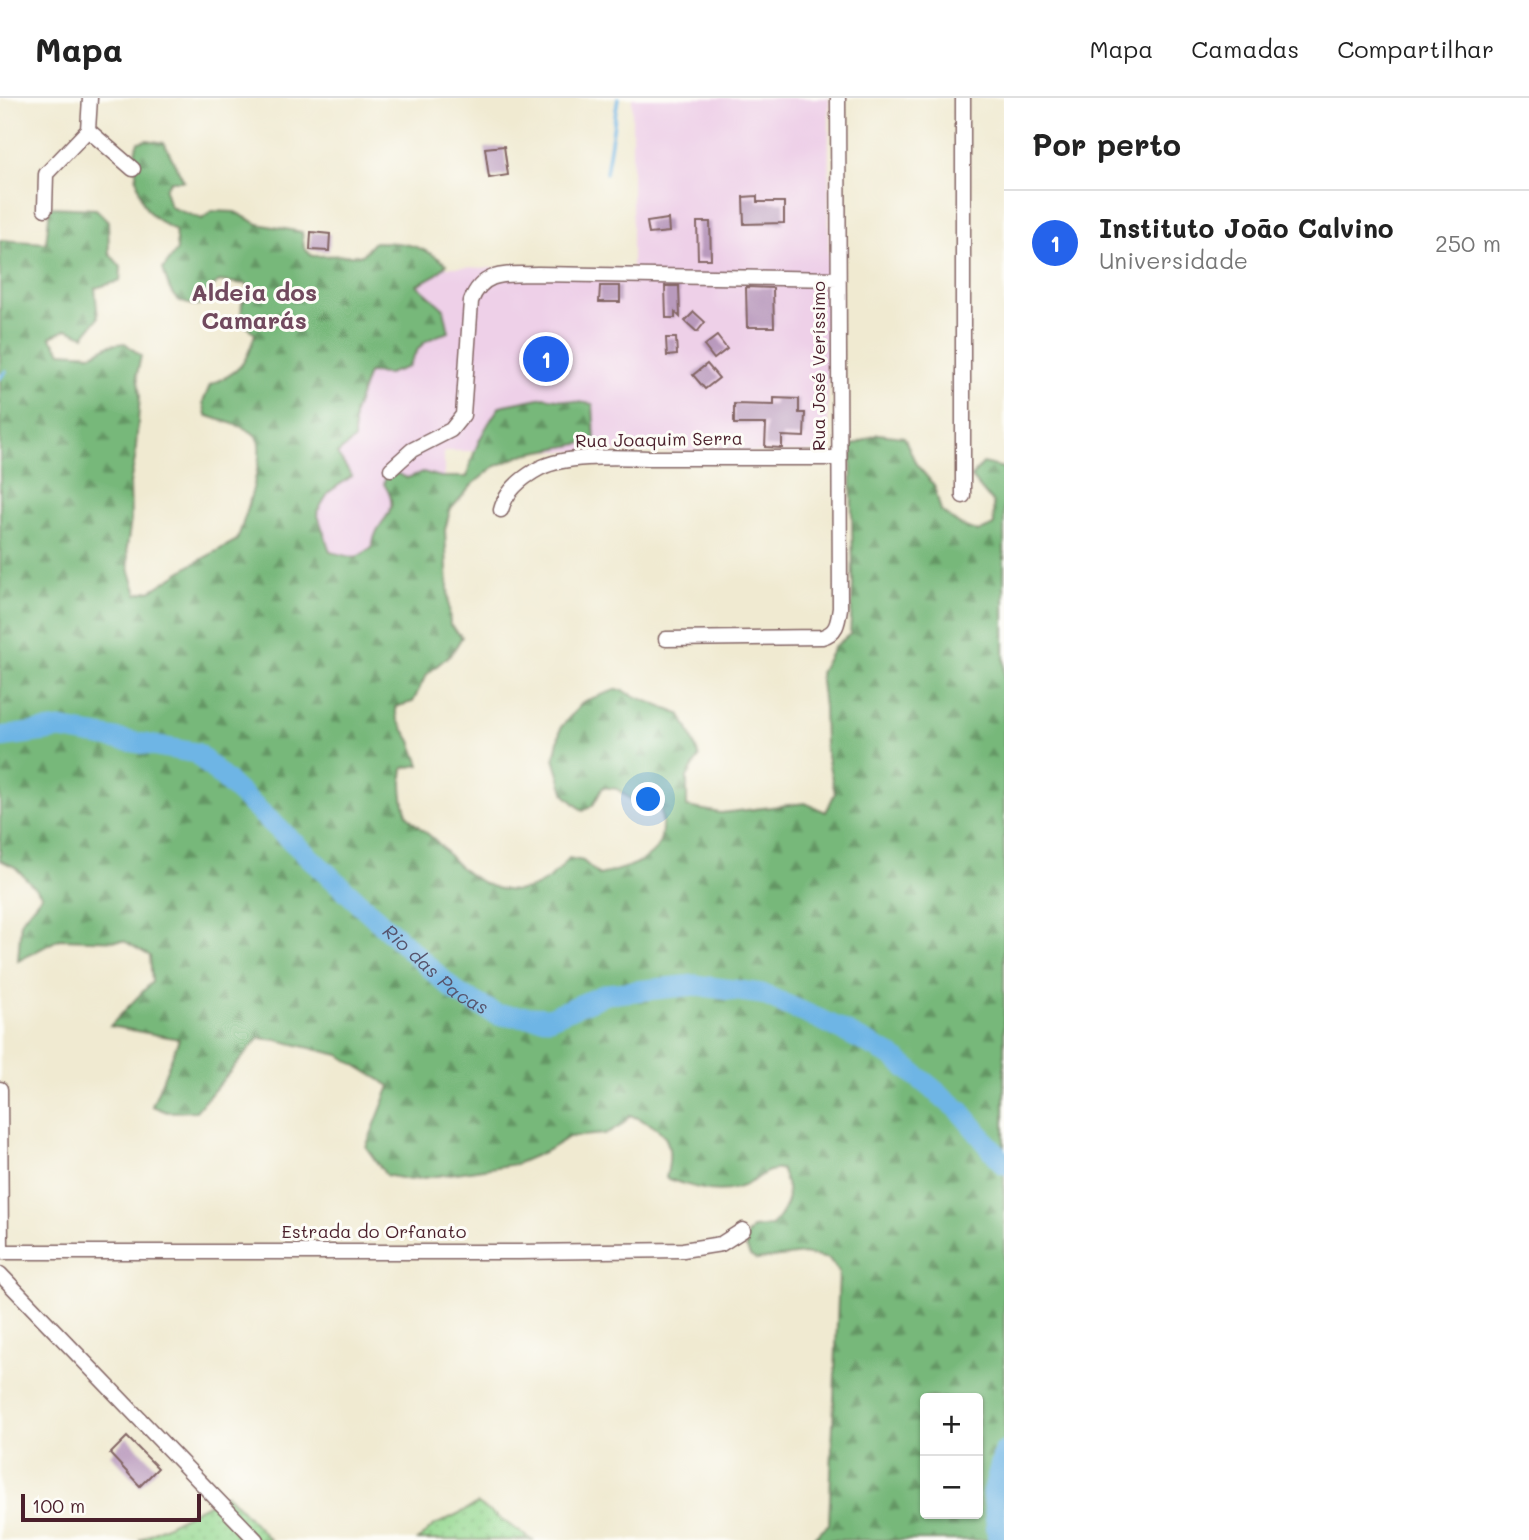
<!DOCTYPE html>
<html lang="pt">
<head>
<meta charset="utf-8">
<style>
	:root { --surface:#fff; --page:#f6f6f6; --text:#222; --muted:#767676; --line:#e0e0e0; --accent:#2563eb }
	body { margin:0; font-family:Mali,sans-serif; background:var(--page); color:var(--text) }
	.controls { position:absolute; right:21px; bottom:21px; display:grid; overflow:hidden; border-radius:7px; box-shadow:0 2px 5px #0004 }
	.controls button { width:63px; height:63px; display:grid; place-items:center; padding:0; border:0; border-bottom:2px solid var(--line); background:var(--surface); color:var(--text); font:35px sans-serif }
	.scale { position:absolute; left:21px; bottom:18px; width:180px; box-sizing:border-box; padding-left:7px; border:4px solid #4a1f2b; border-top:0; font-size:19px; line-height:24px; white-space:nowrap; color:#4a1f2b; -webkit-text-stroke:5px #fdfcf7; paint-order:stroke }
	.you { position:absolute; left:649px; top:702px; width:24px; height:24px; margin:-18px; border:5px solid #fff; border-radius:50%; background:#1a73e8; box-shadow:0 0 0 10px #1a73e833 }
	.badge { display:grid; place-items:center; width:46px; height:46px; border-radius:50%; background:var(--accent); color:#fff; font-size:23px; font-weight:700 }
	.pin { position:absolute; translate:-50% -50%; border:4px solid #fff; box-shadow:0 2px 7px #0006 }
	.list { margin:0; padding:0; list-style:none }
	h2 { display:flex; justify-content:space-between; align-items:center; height:91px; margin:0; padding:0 28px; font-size:30px }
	h2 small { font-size:23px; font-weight:400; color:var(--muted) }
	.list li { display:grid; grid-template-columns:46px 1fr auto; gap:21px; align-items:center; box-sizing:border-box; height:105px; padding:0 28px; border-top:2px solid var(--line) }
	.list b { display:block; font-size:26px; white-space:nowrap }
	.list p { margin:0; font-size:23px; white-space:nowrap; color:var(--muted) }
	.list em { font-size:23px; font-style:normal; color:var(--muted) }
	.map { position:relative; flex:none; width:1004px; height:1442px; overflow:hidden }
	header { display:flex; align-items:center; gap:42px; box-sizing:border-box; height:98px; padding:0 35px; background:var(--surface); border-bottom:2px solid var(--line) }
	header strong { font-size:33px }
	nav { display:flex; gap:38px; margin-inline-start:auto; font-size:24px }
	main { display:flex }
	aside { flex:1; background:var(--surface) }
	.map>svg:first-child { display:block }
</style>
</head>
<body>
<header>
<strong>Mapa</strong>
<nav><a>Mapa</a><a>Camadas</a><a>Compartilhar</a></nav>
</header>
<main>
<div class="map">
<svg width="1004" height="1442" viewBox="0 0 1004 1442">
	<defs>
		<pattern id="grass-dots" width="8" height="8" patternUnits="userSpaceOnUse" patternTransform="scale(1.75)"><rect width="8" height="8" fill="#94d890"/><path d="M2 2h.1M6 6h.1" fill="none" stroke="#81b97c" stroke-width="1.8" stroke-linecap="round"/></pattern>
		<pattern id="forest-firs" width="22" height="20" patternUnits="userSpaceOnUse" patternTransform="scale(1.75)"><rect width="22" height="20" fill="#77b87a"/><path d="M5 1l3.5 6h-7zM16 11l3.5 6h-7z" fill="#649564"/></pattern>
	</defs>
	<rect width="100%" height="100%" fill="#fdfcf7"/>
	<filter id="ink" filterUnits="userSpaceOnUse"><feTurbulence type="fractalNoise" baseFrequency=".0143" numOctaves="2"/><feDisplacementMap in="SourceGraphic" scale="14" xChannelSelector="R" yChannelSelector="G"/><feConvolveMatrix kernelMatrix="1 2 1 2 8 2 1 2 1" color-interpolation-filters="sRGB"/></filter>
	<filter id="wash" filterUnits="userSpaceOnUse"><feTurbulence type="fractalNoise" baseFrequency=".00686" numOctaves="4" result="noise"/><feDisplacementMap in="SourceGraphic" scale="28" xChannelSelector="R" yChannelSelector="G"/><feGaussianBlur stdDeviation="1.57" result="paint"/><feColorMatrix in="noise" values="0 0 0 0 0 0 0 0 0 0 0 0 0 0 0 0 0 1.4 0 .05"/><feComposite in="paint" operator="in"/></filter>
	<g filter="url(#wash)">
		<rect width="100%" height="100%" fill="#f0ead1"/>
		<path fill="#eed0e8" d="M632,0H829L828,350L823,354L444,353V494H272L262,164L531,171H632Z"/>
		<path fill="url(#grass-dots)" stroke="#6f7c5e" stroke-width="2" d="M227,1396L270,1442H139Z
			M478,1406L532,1442H418L433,1428Z"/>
		<path fill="url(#forest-firs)" stroke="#606c52" stroke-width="2" fill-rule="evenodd" d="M147,42L164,45L184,83H171L165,91L170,109L202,121L212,113L235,114L258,126L302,134L304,150L312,158L362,157L374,144C406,144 421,147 447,166L437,176L417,187L444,211L449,234C424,241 419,246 408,269L388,276L368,275L354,316V342L337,356L352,378L329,394L317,414L330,454L355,460L372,450C375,418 405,418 384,386L387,371L407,380L423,374L441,379H467C473,351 484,331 500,308L544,299L593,306L595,343L525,356L494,369L473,386L450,412L445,432L450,527L462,539L452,555L426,577L413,604L395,609L397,621L411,643L420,667L403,670C401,682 402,707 408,718C414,727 428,735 436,743C445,752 452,763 462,771C501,802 538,801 569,760L583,763L599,777C618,773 658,763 661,739C664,723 660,706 657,690L633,703L617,691L603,689L593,707L583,713L565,697L554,661L561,629L584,603L618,591L681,617L690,635L699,659L687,679V709L721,715L805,705L826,714L835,695L825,649L824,609L820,575L834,549L850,536L853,488L851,348L878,336L904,339L916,366L934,387L941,413L960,427L978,434L994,427L993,405L971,379L983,365L1004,370V1442H810L829,1426L839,1174L829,1161L803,1156L757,1162L750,1158L743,1142L753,1130L772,1128C790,1106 792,1097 781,1071C760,1074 767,1075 751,1084C723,1101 695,1090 666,1080C676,1041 665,1031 630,1017L621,1028L605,1036L569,1039L548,1052L516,1066L410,1082L386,1077L366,1049L390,988L339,957L277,942L259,940L196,1013L167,1014L152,1008L179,941L110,928L152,884L150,858L124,843L59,841L18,863L21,823L42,797L15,769L0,762V142L46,145L50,109L96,111L108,123L109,155L121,169L120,183L95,190L98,220L84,238L67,231L50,239L61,254L93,256L110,247L125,245L141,258L137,276L140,298L135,361L130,385L131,422L127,449L129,470L137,496L152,492L191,467L237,442C244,423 268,352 256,338C246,327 219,323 206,317L203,304L210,287C240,274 246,267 255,236L241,223L242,205L253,192L246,186L219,183L210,191L200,207C172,207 170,194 163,171L177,152L175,132C165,127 155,121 148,113C138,100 131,59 138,44ZM925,1300H978V1416H925Z"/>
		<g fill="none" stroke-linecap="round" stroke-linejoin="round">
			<path stroke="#6eb5e5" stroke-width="3.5" d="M606,75L618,0
				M0,280L6,273"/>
			<g stroke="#6eb5e5" stroke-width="21">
				<path id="s1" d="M0,639L60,631L196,655L457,895L498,917L549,920L606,896L695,887L762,896L830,926L892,958L960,1013L1004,1066"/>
				<path d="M998,1442L993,1395L1004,1354"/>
			</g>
		</g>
		<g id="blocks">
			<path fill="#b99abd" d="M504,48L508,77L489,80L485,50Z
				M757,98V104H784V125L744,126L743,99Z
				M668,121L669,134L649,136L647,124Z
				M697,124H710L711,161H698Z
				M311,134L330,136L329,153L310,152Z
				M600,188H620V204H599Z
				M665,188H679L680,219L675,214V220H666Z
				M746,189L773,190L774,229H747Z
				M694,214L705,224L697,234L685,223Z
				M717,238L727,251L714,261L704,248Z
				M666,240H676L677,257L667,258Z
				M707,266L719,280L705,291L693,277Z
				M774,300L799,301V315H805L804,339L782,338V350L765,349L766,326H734V306L774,307Z
				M127,1339L158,1370L140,1388L110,1356Z"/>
		</g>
	</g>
	<g filter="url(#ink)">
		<use href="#blocks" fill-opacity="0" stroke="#846665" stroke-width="2"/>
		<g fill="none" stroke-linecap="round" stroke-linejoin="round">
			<g stroke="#846665" stroke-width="17">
				<path id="minor" d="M90,0L88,32L133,71
					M45,111L46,76L88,32
					M391,371L412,352L451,332L463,317L471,203C483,171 508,177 538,176L838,181
					M963,398V0
					M501,412C506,393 523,379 540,370C569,355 629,360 662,360C721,360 779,360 838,360
					M666,541L822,539C837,535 838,524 840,510L838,0
					M0,991L1,1154
					M0,1154H519L683,1152L721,1146L743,1132
					M0,1176L256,1442"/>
			</g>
			<use href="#minor" stroke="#fff" stroke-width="14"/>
		</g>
	</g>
	<g text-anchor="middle" stroke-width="6" stroke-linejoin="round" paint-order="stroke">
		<g font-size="18" fill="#4a1f2b" stroke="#fdfcf7">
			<text transform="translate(819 268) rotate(-90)" y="6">Rua José Veríssimo</text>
			<text transform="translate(659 342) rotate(-1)" y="6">Rua Joaquim Serra</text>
			<text x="374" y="1140">Estrada do Orfanato</text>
		</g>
		<g font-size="19" font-style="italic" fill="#57546c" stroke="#fdfcf7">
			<text dy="7" stroke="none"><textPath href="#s1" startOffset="522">Rio das Pacas</textPath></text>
		</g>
		<g font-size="24" font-weight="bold" fill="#714a5e" stroke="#fdfcf7">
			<text x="254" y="203">Aldeia dos<tspan x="254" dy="28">Camarás</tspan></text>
		</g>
	</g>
</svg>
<div class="controls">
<button>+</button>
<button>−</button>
</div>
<div class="scale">100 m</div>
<div class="you"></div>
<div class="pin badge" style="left:546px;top:261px">1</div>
</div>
<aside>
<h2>Por perto<small></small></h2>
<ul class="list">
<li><span class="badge">1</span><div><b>Instituto João Calvino</b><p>Universidade</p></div><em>250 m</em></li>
</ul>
</aside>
</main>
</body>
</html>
